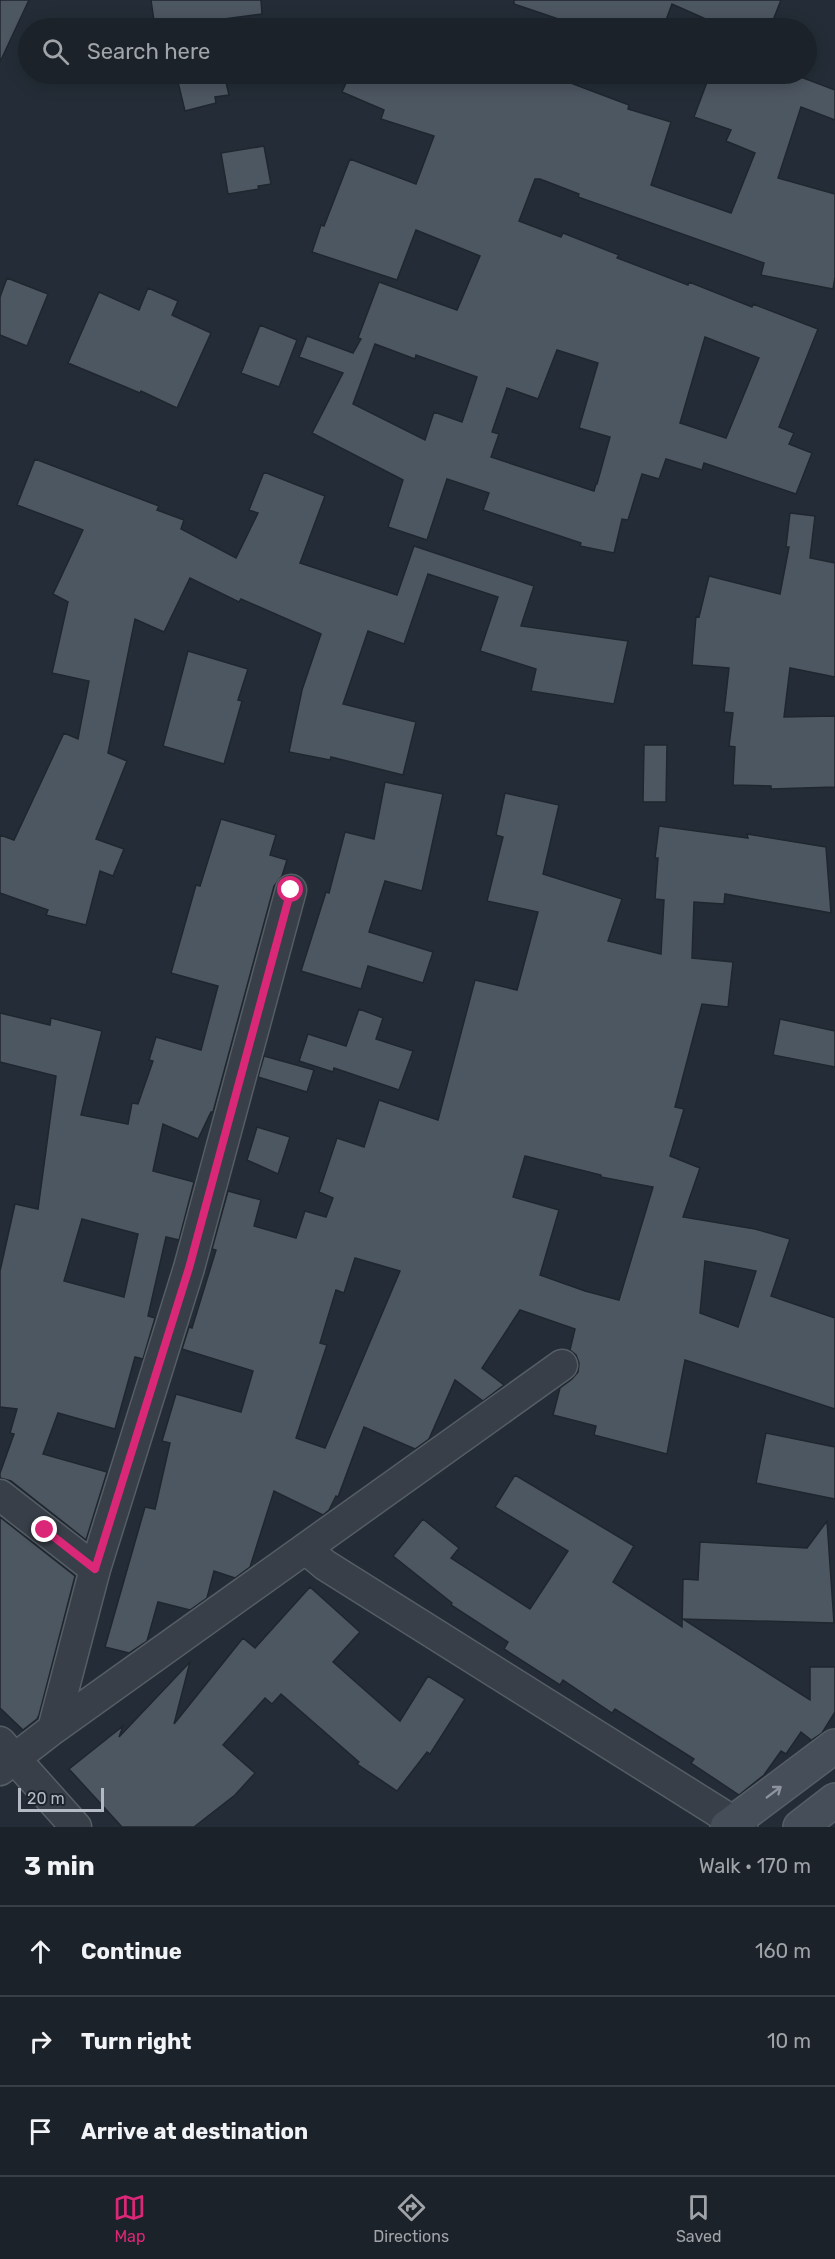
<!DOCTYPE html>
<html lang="en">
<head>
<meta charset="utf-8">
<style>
	:root { --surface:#1b2229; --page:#242a31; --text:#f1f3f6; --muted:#a0a4a8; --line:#393f46; --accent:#db2777 }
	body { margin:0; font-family:Rubik,sans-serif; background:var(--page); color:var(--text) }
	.scale { position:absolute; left:18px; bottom:15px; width:86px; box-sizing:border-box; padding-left:6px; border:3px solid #b3bac4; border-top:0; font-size:16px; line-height:21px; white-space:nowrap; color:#b3bac4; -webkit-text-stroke:4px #1d242c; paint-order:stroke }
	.stop { position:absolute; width:18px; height:18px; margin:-14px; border:4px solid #db2777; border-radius:50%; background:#fff }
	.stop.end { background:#db2777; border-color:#fff; box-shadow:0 2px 6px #0008 }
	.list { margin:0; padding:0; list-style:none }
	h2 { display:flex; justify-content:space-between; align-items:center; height:78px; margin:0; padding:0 24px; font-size:26px }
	h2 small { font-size:20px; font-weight:400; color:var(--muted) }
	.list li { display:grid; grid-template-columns:39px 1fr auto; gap:18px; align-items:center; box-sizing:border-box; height:90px; padding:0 24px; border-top:2px solid var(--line) }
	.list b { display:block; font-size:22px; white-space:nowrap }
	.list em { font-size:20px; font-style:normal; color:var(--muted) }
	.icon { flex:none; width:33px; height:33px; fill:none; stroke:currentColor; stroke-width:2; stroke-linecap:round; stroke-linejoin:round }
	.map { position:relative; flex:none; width:835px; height:1827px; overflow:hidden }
	.search { position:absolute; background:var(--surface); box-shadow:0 3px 15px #0003; left:18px; right:18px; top:18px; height:66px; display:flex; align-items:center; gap:15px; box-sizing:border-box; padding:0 21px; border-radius:33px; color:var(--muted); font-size:22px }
	.sheet { height:348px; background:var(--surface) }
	nav { display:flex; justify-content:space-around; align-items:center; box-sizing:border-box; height:84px; border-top:2px solid var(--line); background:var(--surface); font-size:16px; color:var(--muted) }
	nav a { display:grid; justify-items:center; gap:3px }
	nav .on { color:var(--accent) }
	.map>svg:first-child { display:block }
</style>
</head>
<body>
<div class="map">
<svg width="835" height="1827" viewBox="0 0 835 1827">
	<rect width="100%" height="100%" fill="#242d37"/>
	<path fill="#4d5762" stroke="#1f262e" stroke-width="1.5" fill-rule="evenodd" d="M0,0H29L0,62Z
		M151,0H261L262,14L155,28Z
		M514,0H781L770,28H726L672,4L663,28H585L514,4Z
		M176,74H224L229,95L215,97L216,103L185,111Z
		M350,74H547L629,105L628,109L671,122L651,185L731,213L755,153L726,141L731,130L694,117L710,74H793L835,90V120L801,107L778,178L835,194V277L833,289L761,275L764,263L578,197L579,194L540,179H535L519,221L561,237L563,233L619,255L617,258L688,285L689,282L752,307L753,304L818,329L779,427L794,433L789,444L812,453L796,494L704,463L702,470L666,459L659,479L642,474L628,520L622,519L614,553L580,546L581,543L483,510L489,493L447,479L427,540L388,527L403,480L312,433L343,373L299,357L307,336L353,353L361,339L358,338L379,282L457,310L480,256L416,230L397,280L312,252L321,225L324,226L350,159L416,184L434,136L381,119L384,110L342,92ZM705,337L759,358L726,438L680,423ZM375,344L415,359L416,355L477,377L462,422L434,412L425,440L353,404ZM557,350L598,363L579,428L610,437L597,484H596L594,491L491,457L499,434L492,432L507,388L538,399Z
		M264,146L271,184L258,186L259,189L228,194L221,153Z
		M7,278L48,294L27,346L0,335V297Z
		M148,288L178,301L172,315L211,333L177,408L141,391L140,393L68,363L99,292L139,310Z
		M260,325L297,340L279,387L241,373Z
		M35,459L159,506L157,510L184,520L181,529L236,558L258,513L249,510L264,472L325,496L300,563L397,595L414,546L534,586L521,626L628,641L614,704L531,691L536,669L480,651L498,597L428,574L404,644L368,631L343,704L416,722L403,775L331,757L330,760L289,752L302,690L321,634L241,599L239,602L190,578L164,632L135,619L108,753L127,761L96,839L124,849L113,876L100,871L86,925L46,915L48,910L0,893V835L14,840L64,733L78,739L89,681L52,673L68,602L53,594L83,530L17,505Z
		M790,513L815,516L810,558L835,563V677L790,668L784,717L835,716V787L771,789V786L733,785L735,747L729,746L733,713L724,712L729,668L692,665L696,616L699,617L709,576L780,594L789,547H786Z
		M188,651L248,669L238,700L242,701L224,764L163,746Z
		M644,745H667L666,802H643Z
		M385,782L443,794L422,891L385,881L369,932L433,952L423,983L368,966L361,989L301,971L326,892L329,893L345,832L374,839Z
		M505,793L559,805L543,874L622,899L608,941L661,954L664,900L655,899L658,858H655L659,826L748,838L747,834L826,847L831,913L725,894L724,904L694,902L692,958L733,962L728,1007L702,1004L675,1107L684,1109L670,1156L700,1168L683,1217L755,1229L790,1239L771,1296L835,1318V1409L685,1360L667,1454L594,1435L596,1426L553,1415L560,1388L572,1379L578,1372L579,1363L576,1355L570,1350L575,1329L520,1310L482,1368L504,1385L483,1401L455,1380L429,1439L415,1449L364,1427L338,1497L336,1496L329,1510L323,1515L274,1491L250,1567L235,1578L214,1571L207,1598L190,1610L158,1602L147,1641L129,1653L105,1647L145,1507L155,1509L170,1443L162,1441L176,1394L241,1412L253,1371L182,1349L189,1327L192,1328L216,1250L212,1249L228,1191L261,1200L254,1226L296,1238L305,1211L326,1217L333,1198L319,1192L337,1138L364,1147L379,1100L438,1120L475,980L517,990L538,912L487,901L503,837L496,835ZM525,1156L601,1175V1177L653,1187L619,1300L585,1291L540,1275L559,1210L513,1197ZM355,1258L400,1271L325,1448L296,1438L327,1345L320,1343L336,1290L344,1293ZM705,1261L756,1271L738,1327L700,1313Z
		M221,819L276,835L270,855L287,860L282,876L274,886L213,1112H211L198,1139L163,1124L153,1171L194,1182L179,1240L166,1237L148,1316L155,1318L143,1359L135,1357L115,1429L58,1413L43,1454L107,1472L86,1540L11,1481L0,1478V1473L14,1434L10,1433L17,1409L0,1407V1271L15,1204L38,1209L56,1076L0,1062V1013L50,1025L51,1018L102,1031L81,1115L128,1124L132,1103L138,1104L153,1061L149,1060L156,1037L201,1050L218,986L171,973L196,885L200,886ZM82,1219L138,1234L124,1297L64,1281Z
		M359,1009L383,1018L376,1039L413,1051L399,1090L334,1068L333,1072L299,1061L308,1034L346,1046Z
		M780,1019L835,1031V1067L773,1055Z
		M264,1056L314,1070L307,1092L258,1077Z
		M257,1127L290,1137L278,1174L247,1160Z
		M766,1433L835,1447V1499L756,1483Z
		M515,1475L634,1546L613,1582L682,1627L683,1579L698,1580L700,1542L807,1548L827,1521L834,1623L683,1619L810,1700V1667H835V1712L822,1733L810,1741V1739L801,1732L786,1754L781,1751L764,1775L739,1795L691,1763L694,1759L615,1709L612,1713L563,1680L560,1685L504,1649L508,1642L451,1605L452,1603L393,1556L423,1519L459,1548L451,1558L530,1609L568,1551L495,1507Z
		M0,1517L75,1576L39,1715L37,1719L23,1730L0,1708Z
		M310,1587L360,1632L333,1662L400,1721L428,1676L465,1699L430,1754L427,1752L397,1791L357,1764L359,1762L281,1694L272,1704L265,1698L223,1745L255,1773L235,1795L194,1827H122L69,1769L123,1726L119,1737L190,1662L174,1724L243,1638L255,1648Z"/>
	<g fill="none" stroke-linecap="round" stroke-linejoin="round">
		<g stroke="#565d65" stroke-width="33">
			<path id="street" d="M0,1495L95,1569
				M306,1549L325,1565L742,1827
				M53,1729L95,1569L189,1268L291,890
				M0,1742L76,1827
				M0,1770L53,1729L562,1365"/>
		</g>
		<g stroke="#565d65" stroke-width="36">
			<path id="secondary" d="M727,1827L835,1746
				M800,1827L835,1800"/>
		</g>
		<use href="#street" stroke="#383f48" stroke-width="30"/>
		<use href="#secondary" stroke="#464e5a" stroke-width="33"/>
	</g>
	<defs><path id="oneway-shaft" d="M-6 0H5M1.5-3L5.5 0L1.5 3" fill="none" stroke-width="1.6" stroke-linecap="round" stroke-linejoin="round" transform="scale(1.5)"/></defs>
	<use stroke="#8d949f" href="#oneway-shaft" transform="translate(774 1792) rotate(-37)"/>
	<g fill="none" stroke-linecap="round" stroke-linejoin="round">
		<path stroke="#db2777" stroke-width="8" d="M45,1530L95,1569L189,1268L291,890"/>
	</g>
</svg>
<div class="scale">20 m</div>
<div class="stop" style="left:291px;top:890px"></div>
<div class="stop end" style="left:45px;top:1530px"></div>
<div class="search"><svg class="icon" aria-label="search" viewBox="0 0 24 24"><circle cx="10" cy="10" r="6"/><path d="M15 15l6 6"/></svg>Search here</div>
</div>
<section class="sheet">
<h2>3 min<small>Walk · 170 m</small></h2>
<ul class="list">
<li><svg class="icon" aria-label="ahead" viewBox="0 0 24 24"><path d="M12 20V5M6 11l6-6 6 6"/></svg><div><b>Continue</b></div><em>160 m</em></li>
<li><svg class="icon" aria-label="right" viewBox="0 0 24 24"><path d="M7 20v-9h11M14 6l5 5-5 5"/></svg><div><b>Turn right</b></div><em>10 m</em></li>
<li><svg class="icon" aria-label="arrive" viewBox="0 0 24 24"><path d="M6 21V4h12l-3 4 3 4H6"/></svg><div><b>Arrive at destination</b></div></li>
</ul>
</section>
<nav>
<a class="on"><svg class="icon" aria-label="map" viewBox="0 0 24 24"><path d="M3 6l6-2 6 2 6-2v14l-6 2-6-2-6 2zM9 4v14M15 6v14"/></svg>Map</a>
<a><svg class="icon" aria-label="directions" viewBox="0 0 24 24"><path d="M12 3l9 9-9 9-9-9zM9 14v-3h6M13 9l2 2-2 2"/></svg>Directions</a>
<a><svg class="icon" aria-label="saved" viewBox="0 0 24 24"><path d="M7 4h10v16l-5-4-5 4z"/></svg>Saved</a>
</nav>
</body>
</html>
